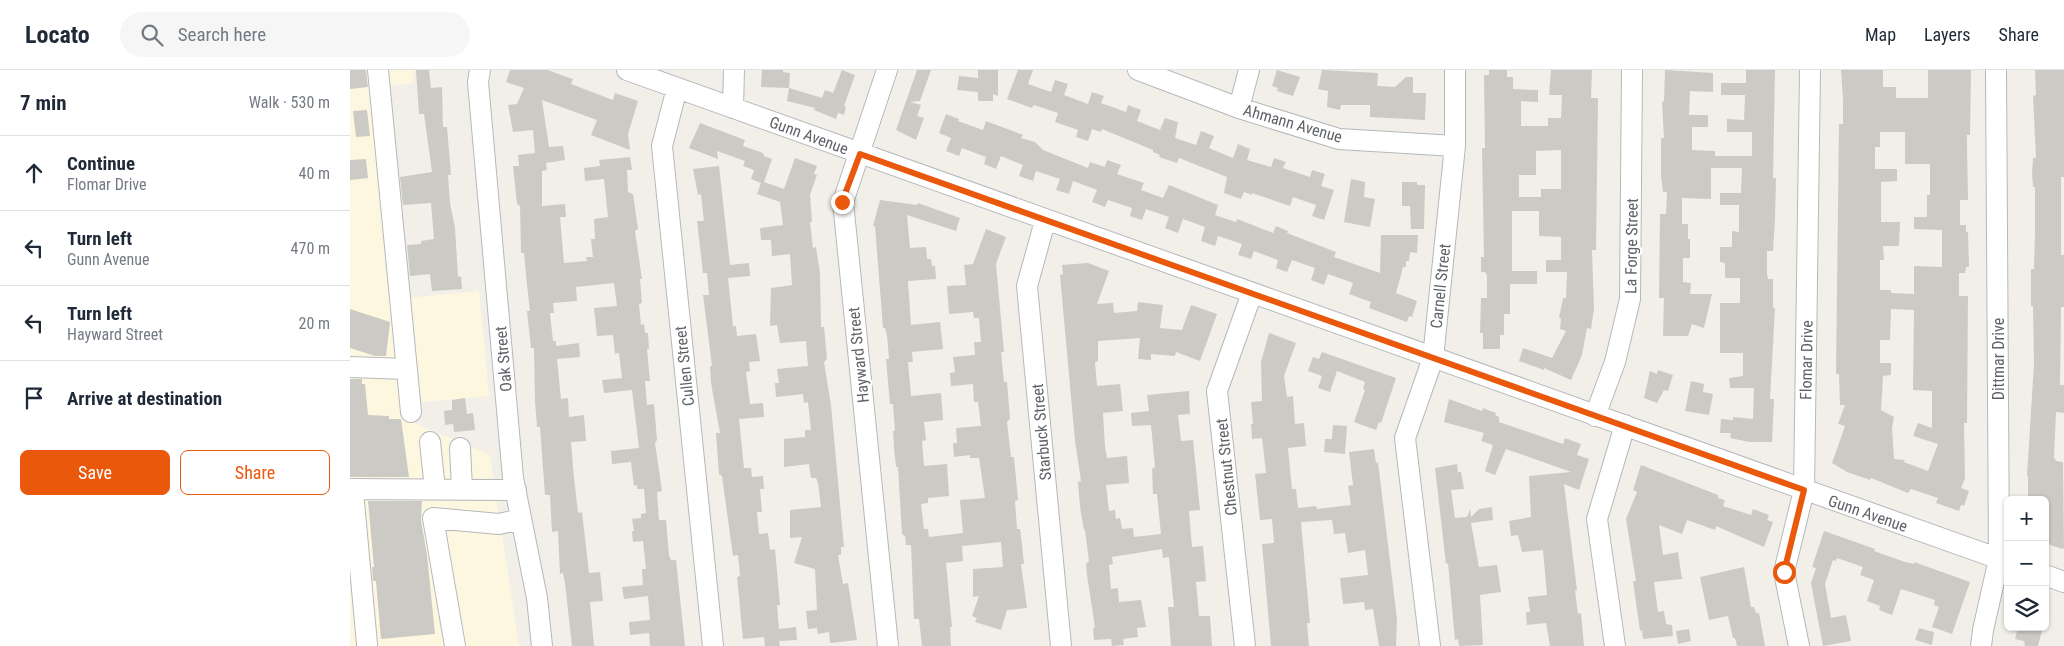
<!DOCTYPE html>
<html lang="en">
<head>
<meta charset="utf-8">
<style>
	:root { --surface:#fff; --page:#f6f6f7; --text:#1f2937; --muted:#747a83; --line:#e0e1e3; --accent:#ea580c }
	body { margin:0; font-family:"Roboto Condensed",sans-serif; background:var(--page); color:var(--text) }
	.controls { position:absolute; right:15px; bottom:15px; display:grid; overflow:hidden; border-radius:8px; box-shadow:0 1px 4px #0004 }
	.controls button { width:45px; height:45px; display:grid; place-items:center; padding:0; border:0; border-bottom:1px solid var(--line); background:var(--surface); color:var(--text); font:25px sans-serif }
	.stop { position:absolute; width:15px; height:15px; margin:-11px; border:4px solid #ea580c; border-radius:50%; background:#fff }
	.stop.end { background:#ea580c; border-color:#fff; box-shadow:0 1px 5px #0008 }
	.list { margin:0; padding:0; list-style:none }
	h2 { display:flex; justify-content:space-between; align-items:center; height:65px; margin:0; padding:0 20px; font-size:21px }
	h2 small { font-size:16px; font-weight:400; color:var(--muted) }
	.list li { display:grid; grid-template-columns:32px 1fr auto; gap:15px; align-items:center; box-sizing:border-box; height:75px; padding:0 20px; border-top:1px solid var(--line) }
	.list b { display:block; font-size:19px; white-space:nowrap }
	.list p { margin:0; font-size:16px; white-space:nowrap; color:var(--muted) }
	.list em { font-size:16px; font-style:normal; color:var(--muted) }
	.actions { display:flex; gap:10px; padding:15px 20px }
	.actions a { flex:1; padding:11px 0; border:1px solid var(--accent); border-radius:8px; text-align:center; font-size:18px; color:var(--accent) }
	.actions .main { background:var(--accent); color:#fff }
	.icon { flex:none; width:28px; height:28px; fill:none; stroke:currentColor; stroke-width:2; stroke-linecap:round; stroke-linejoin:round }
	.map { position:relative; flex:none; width:1714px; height:576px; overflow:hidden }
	header { display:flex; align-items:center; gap:30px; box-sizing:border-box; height:70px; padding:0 25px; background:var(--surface); border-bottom:1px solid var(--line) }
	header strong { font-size:24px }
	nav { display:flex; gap:28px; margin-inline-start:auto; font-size:18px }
	.search { width:350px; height:45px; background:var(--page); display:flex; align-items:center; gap:12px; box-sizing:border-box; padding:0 18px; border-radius:28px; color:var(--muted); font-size:19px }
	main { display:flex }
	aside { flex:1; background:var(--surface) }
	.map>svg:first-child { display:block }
</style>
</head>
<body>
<header>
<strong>Locato</strong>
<div class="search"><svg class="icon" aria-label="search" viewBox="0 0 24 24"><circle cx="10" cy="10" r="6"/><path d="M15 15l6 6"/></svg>Search here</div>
<nav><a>Map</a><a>Layers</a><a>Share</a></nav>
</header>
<main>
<aside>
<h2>7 min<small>Walk · 530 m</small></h2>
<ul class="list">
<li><svg class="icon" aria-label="ahead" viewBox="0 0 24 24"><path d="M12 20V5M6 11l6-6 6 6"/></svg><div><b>Continue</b><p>Flomar Drive</p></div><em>40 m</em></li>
<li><svg class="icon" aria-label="left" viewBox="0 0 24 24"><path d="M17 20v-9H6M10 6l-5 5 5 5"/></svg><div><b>Turn left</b><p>Gunn Avenue</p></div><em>470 m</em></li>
<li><svg class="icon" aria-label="left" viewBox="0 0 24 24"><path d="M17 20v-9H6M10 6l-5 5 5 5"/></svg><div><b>Turn left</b><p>Hayward Street</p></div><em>20 m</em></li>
<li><svg class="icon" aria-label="arrive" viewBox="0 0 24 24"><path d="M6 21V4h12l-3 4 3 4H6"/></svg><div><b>Arrive at destination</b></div></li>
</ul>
<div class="actions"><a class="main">Save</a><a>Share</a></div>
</aside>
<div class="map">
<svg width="1714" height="576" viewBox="0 0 1714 576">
	<rect width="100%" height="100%" fill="#f1efe8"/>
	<path fill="#fef7e0" d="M0,0H64L63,13L36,17L56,228L129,221L139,326L64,333L66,354L140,385L169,576H0Z"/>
	<path fill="#cccac5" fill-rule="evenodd" d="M0,0H16L18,17L0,19Z
		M66,0H79L81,18L92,17L93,57H97L101,105H98L100,133L105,158L108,207L111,206L112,219L82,221L80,204L60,206L57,175L71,174V171L84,169L81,133L53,135L50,107L82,102L74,44H69Z
		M160,0H197L223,9L221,14L263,30L265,23L288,31L278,64L280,80L241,65L247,50L192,30L199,77L213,76L215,90L196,93L197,100L192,101V136L215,134L216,147H210L214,193L237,191L236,187H243L241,169H245L244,149L258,147L254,109L235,111L234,98L250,96L249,90L280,87L282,100H277L278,122L283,124L288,159L285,161L292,209H290L292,233L289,234L291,255L294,254L295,263H298L299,279H297L300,311H295L297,335L304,334L307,370L305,373L312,421L307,422L309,450H316L319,485L321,490H326L335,576H300L299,563L280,565L279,552L300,550L298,526L274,529L272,517L293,515L292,499H296L293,471L283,472L282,461H284L282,449L291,448V444L296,443L294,419H287V415L284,416L281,392L262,394L261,381L289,378L282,320L254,323L252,310L272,308L269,283L265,284L263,265L247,266L244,238L267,236L264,213L226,217L227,231L203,233L204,243H200L203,271H206V276L229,273L230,287L207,289L211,329L218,328L219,347L234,345L236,371L221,372L224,408L228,443L232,442L239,503L250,502L253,531L240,532L244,576H222L215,513L213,503L210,504L208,461L202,462L200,425H195L190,357H187L185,331L184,278H181L177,241H180L177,215L174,183H171L170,136L167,134L163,96H169L168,85L185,83L183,60L163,62L158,35L167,34L174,18L156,12Z
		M412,0H433V2L440,3L439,18L411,17Z
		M492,0L505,5L494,36L496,37L494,45L488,43L486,49L464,40L465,38L437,31L439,18L472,28L475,20L483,23Z
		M567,0H581L570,31L560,32L571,35L567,46L574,48L566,70L546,60Z
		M628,0H648V26L643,24V31H628V22L607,20L609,6L628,8Z
		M668,0H683L678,14L701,22L705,10L718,14L714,25L738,34L742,22L754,26L751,33L776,42L778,35L791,40L787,51L810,60L815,48L828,52L825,68L846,75L851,61L864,66L859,78L883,88L888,74L900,79L897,90L921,97L924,88L936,92L933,98L960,107L962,100L975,104L971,116L984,120L974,150L962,146L966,135L943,127L940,136L902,123V125L894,122L891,129L874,123L877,107L829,88L827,93L809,87L810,85L803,82V80L752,59L751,62L742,59L738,71L726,67L728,60L705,52L708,43L684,35L682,38L657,29Z
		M927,0L950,7L943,26L927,21L928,18L922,16Z
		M972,0L1028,3L1027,16L1045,17L1056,7H1063V23H1076L1075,50L1020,47V35H991L990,40L977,37L978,21L968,19Z
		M1139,0H1157V7H1163V19L1188,20V32L1171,31V56H1198V48H1211L1212,25H1199L1201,0H1242L1241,28H1248L1246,180H1242L1244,239L1241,259L1237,258L1232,285L1221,310L1194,298V300L1169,291L1173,278L1202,288L1216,261L1210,259L1211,248H1209L1213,228H1216L1217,202H1196V190H1211V167L1189,166V141H1162V201H1187V214H1160V244H1154V265H1150V279H1133V263H1130L1131,228H1137V205L1135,202H1131V187H1134L1132,78H1135L1134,5H1139ZM1211,80V119H1191V127H1169V105H1186V81Z
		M1315,0L1363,3V22L1340,21L1339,45H1358V57H1342V80L1365,81V86H1402V62H1377V49L1394,50L1395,25H1371V13H1396V0H1425L1423,108H1426L1425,149L1423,181H1417V204L1418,209H1423V238H1425L1420,329H1424L1422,372H1399L1380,368L1381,363H1370L1371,349L1383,350V347L1403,349L1404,318H1380L1379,308L1393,306V283H1370V233H1390V208H1375V193L1370,192V177H1382V161L1389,162V135H1370V123H1391L1392,98H1361V129L1332,128V154H1338V169H1340V188H1333V212L1341,213L1340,224H1362L1354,258L1342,254L1338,266H1313L1314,228H1309L1310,144H1316L1317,122H1313L1311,106V68H1314L1312,32L1314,31Z
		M1491,0H1533V17H1546V28H1578V0H1621L1620,65H1617V76L1618,130H1610V155H1616V162H1618L1619,197H1616L1615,203H1609V226H1618L1617,353H1614L1615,408L1611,418L1619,421L1614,436L1611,435L1609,441L1586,433L1588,428L1561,419L1558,423L1521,408L1520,410L1497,402L1482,393L1495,356L1488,354L1495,335H1490L1489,304H1486L1489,54H1493V30ZM1530,62H1555V94H1580V125H1577V147H1564V159L1592,160V197L1564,196V224L1541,223V220H1530V190H1534L1533,176H1549L1550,152H1531V112L1547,111V99H1525V77H1530ZM1541,239L1564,240L1563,320L1582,321V358L1568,353L1563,366L1588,374L1578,401L1554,392L1555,390L1544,389L1542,358L1544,347L1531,340L1533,306L1541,305V293H1530V270H1540Z
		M1685,0H1714V107H1711V185H1714V237H1711L1710,315H1714V343L1706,342L1704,387L1706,391L1713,392L1714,478L1712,479L1695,473V430H1690V426H1678V406H1677L1684,293L1683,236H1681V199H1684L1685,164V117H1683L1682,104L1683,88H1686L1683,26L1686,25Z
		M17,40L20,66L6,67L3,41Z
		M596,44L609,49L608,51L633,60L636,51L673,65L671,68L685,72L693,80L738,98L740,92L755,97L757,90L771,95L767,104L794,113L791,120L813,128L819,115L868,135L865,145L886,152L887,149L923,163L926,156L938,161L937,163L986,182L984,187L1030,203L1031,165H1068L1067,183L1060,182L1059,191H1056V197H1053L1046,223L1067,231L1062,247L1059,246L1057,252L1019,238L1021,232L999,224L1003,213L978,204L974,215L961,210L965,198L942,190L937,202L926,198L928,190L904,181L901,189L888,185L892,174L868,166L865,176L851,171L855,157L833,149L828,163L815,158L819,147L796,139L792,150L780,146L782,138L758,130L755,137L742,132L747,120L723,111L719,124L706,120L710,109L686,101L683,111L669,106L673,95L651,86L646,99L634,94L636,87L612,78L609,86L596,81L601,68L589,63Z
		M350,53L395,70L393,76L413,83L414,86L422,89L414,112L434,119L445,88L467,96L464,104L467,105L460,125L462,152H460L463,178L466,177L470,203L471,257H474L477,289L474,292L481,335L494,477H491V485H488L493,514L498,513L507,570L480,573L479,562L468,564L467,558L458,559L456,541L467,540L465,499L444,493L452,467L440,468V440L471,437L468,413L466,408H461L459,394L434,397V369L455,367V360H461L458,332L454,333L453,324L426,327L425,313H429L427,299L458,296L456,271L430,273L427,255L420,256L421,218L442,215L440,184L422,186L421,170H411L410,158L433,155L430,132L407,124L411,113L401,109L404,100L393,96L395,91L367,81L368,89L339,78Z
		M16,89L18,108L0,110V90Z
		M369,96L380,195L399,193L400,206L378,208L383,256H386L387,266L406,264L410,291L399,292L400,301L396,302L400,334L413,333L414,347L389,349L394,398H401L402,407L413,406L414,419H410L412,442H407L409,464L418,463L420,480L425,479L430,535H427L429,559L446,557L447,570L429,571L430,576H415L414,567L393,569L387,507L390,506L388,485L383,486L372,406L369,404L366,363H370L361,313L360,296H362L353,225H359L357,203H353L347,151H354L351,124L348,125L343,99Z
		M1001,109L1015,112L1014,127L1025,129L1020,157L994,152Z
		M1052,112H1067V115H1075L1074,159H1061L1060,136H1052Z
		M530,130L567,135L568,133L610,148L606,161L557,145L560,178L576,177L577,189H581L582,196H585L586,209L558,211L561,255L590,252L593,279L562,282L563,292H558L561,326L591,323L593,350L574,352L576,370L572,371L574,396L597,394L599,426L578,428V433L571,434L574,459H578L579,467L613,463L610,430L635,428L629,388H620V385L604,387L603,373H607L606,358L631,356L628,332H624L623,314L601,316L600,303L605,302L603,287L625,285L624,272H631L629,248H624L623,242L599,244L597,216L616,215L614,195L623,194L636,159L656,167L646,194L654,282H651L654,312H657L660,349L657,352L661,387H664L668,430L665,431L667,459H670L672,474L674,494H671L677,538L657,540L651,560L625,552L627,548L622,546L629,526L623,527V499L653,497L651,472L612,476L613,491L596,493L602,557H600L601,576H572L569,549H564L561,475H556L555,466L552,464L548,397H546L544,378L543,361H545L543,334H540L536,289H539L537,265L535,258H533L525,156H523Z
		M738,193L759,201L747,234L763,233L764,243L787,241L788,232L813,235L810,258L832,260L841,235L867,244L850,291L826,282L825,286L801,284V290L788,289L790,268L748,271V291L745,292L747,316L770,314L773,341L753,343L755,377L757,388L777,386L779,413L756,415L759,441L765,440L766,449L770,448L772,459L783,458L784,467L811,464L807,424H803L802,399L805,397L801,355L782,356L781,343L799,341L797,325L839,321L840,344L828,345L831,371L843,370L850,440L839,441L842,477L853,476L856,511L846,512L849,546H860L862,576H821L818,537H824L819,487L813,488L812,479L762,487L763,494L759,495L761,519L768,518L769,532L791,530L796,557L787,558L788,567L773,569L774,575L762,576L761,569L744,570L743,558L745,557L737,505L736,494L739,491L735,460H734L730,437L728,412L731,411L725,371L710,205L713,204L712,195Z
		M0,239L40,252L36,286H25L0,278Z
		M919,263L946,273L934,306L937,327L943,326L945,354L954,353L956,376L938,378L942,419H946L948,438L966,436L967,439L1001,435L998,416L1003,415L999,382L1024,379L1026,393L1028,392L1047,549L1046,576H1029L1023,539L1015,540L1014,532L993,534L990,508L1018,505L1015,480L998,483L995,463L984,464L982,450L951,452L960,553H957L959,576H921L912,474L924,473L922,449L910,450L905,404L916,403L912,368L902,369L901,354H903L901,332L912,331L911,292Z
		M972,282L1046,308L1031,353L1029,352L1026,360L1004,352L1015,320L1013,319L1015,312L987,301L980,322L968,318L972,306L958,301L963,287L969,289Z
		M1308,300L1323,305L1318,321L1314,320L1307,333L1294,328L1300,301L1307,304Z
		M0,309H12V314H15L18,345L39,346V349H51L59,407H0Z
		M1341,311L1354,314L1353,322L1363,324L1359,345L1335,341Z
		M115,328L117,344L123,343L125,360L104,362L103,354L95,355L94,341L102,340V330Z
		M1099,329L1132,341L1133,338L1146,343L1145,345L1149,347V352L1213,374L1215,368L1231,374L1227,385L1239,389L1229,420L1214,414L1227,520H1225L1228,544L1231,543L1234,576H1200L1196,553L1177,555L1176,542H1180L1178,527L1197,525L1193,480L1172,482L1168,465L1161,466L1159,451L1181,447L1179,406L1221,402L1156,379L1145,405L1135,401L1143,375L1131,371L1134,363L1094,352Z
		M983,355L997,356L995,384L974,382L975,369H982Z
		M1107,394L1108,402H1111L1114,419L1101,420L1105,448L1117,447L1120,439L1121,447L1129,439L1142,437L1143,450L1121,453L1129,497L1147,495L1151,522L1130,525L1133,575L1109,576L1108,569L1105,570L1098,493L1096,494L1085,398Z
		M1291,395L1368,425V428L1375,430L1373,436L1401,445L1403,439L1419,445L1417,450L1423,452L1414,477L1366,456L1365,460L1337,450L1332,464L1309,455L1313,485L1328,482L1332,509L1304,512L1308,542L1314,541L1316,554L1322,555L1323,566L1293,569L1292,560L1290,561L1283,511H1286L1276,449L1287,422L1283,420Z
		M18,431H72L71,450L77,485L85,564L31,569L26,511H23L22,497H24Z
		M1474,461L1525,479L1524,481L1555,492L1564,494V492L1620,512L1602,564L1582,557L1589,537L1584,535L1585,530L1551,519L1542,545L1529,540L1530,536L1517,531L1524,510L1510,505L1513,497L1487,488L1486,491L1483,490L1475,514L1481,548L1496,545L1501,571L1473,576L1461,513L1466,498L1462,497Z
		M1394,497L1401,537H1404L1406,543H1409L1415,576H1387L1385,568H1383L1378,546L1359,550L1350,507Z
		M1668,557H1693L1688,576H1675L1674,571L1665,569Z
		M1569,558L1584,562L1582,575L1565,570Z
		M1339,559L1341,571L1328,574L1326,561Z"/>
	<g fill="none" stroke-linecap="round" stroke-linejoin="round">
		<g stroke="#b5b8bc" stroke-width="22">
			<path id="minor" d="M28,0L61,342
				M130,0L128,12L163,408L187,528L192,576
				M277,0L1658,492
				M537,0L493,132L538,576
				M788,0L889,38L989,69L1105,76
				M327,18L312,76L363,576
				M383,38L384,0
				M889,38L899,0
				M695,151L677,216L711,576
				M0,297L57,299
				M1245,346L1265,292L1280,229L1282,0
				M80,372L85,419
				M110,378L112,419
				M0,419L166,420
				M0,432H4L17,574
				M1695,505L1714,512
				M105,576L83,448L149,454L171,449
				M895,576L867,321L902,223
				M1080,576L1055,368L1083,288L1105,76V0
				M1265,576L1247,449L1275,355
				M1449,576L1434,502L1454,420L1460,0
				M1631,576L1633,560L1649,489L1646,0"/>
		</g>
		<use href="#minor" stroke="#fff" stroke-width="20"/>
	</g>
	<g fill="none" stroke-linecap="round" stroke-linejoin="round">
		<path stroke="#ea580c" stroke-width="6" d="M492,132L510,84L1454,420L1434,502"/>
	</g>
	<g text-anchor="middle" stroke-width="4.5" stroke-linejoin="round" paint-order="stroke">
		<g font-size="16" fill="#5f6368" stroke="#fff">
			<text transform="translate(943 53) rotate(16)" y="6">Ahmann Avenue</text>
			<text transform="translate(459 65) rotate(20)" y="6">Gunn Avenue</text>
			<text transform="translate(1281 176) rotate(-89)" y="6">La Forge Street</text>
			<text transform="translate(1090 216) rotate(-84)" y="6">Carnell Street</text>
			<text transform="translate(508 285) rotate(-96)" y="6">Hayward Street</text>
			<text transform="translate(153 289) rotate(-95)" y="6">Oak Street</text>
			<text transform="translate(1648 289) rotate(-90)" y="6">Dittmar Drive</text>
			<text transform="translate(1456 290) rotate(-89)" y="6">Flomar Drive</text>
			<text transform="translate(334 296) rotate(-96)" y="6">Cullen Street</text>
			<text transform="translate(691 362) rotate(-95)" y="6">Starbuck Street</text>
			<text transform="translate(876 397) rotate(-96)" y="6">Chestnut Street</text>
			<text transform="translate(1518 443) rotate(19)" y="6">Gunn Avenue</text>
		</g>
	</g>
</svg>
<div class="controls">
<button>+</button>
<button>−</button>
<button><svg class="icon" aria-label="layers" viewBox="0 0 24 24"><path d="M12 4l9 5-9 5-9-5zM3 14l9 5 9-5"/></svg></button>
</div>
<div class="stop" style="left:1434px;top:502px"></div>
<div class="stop end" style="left:492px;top:132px"></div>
</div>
</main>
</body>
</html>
